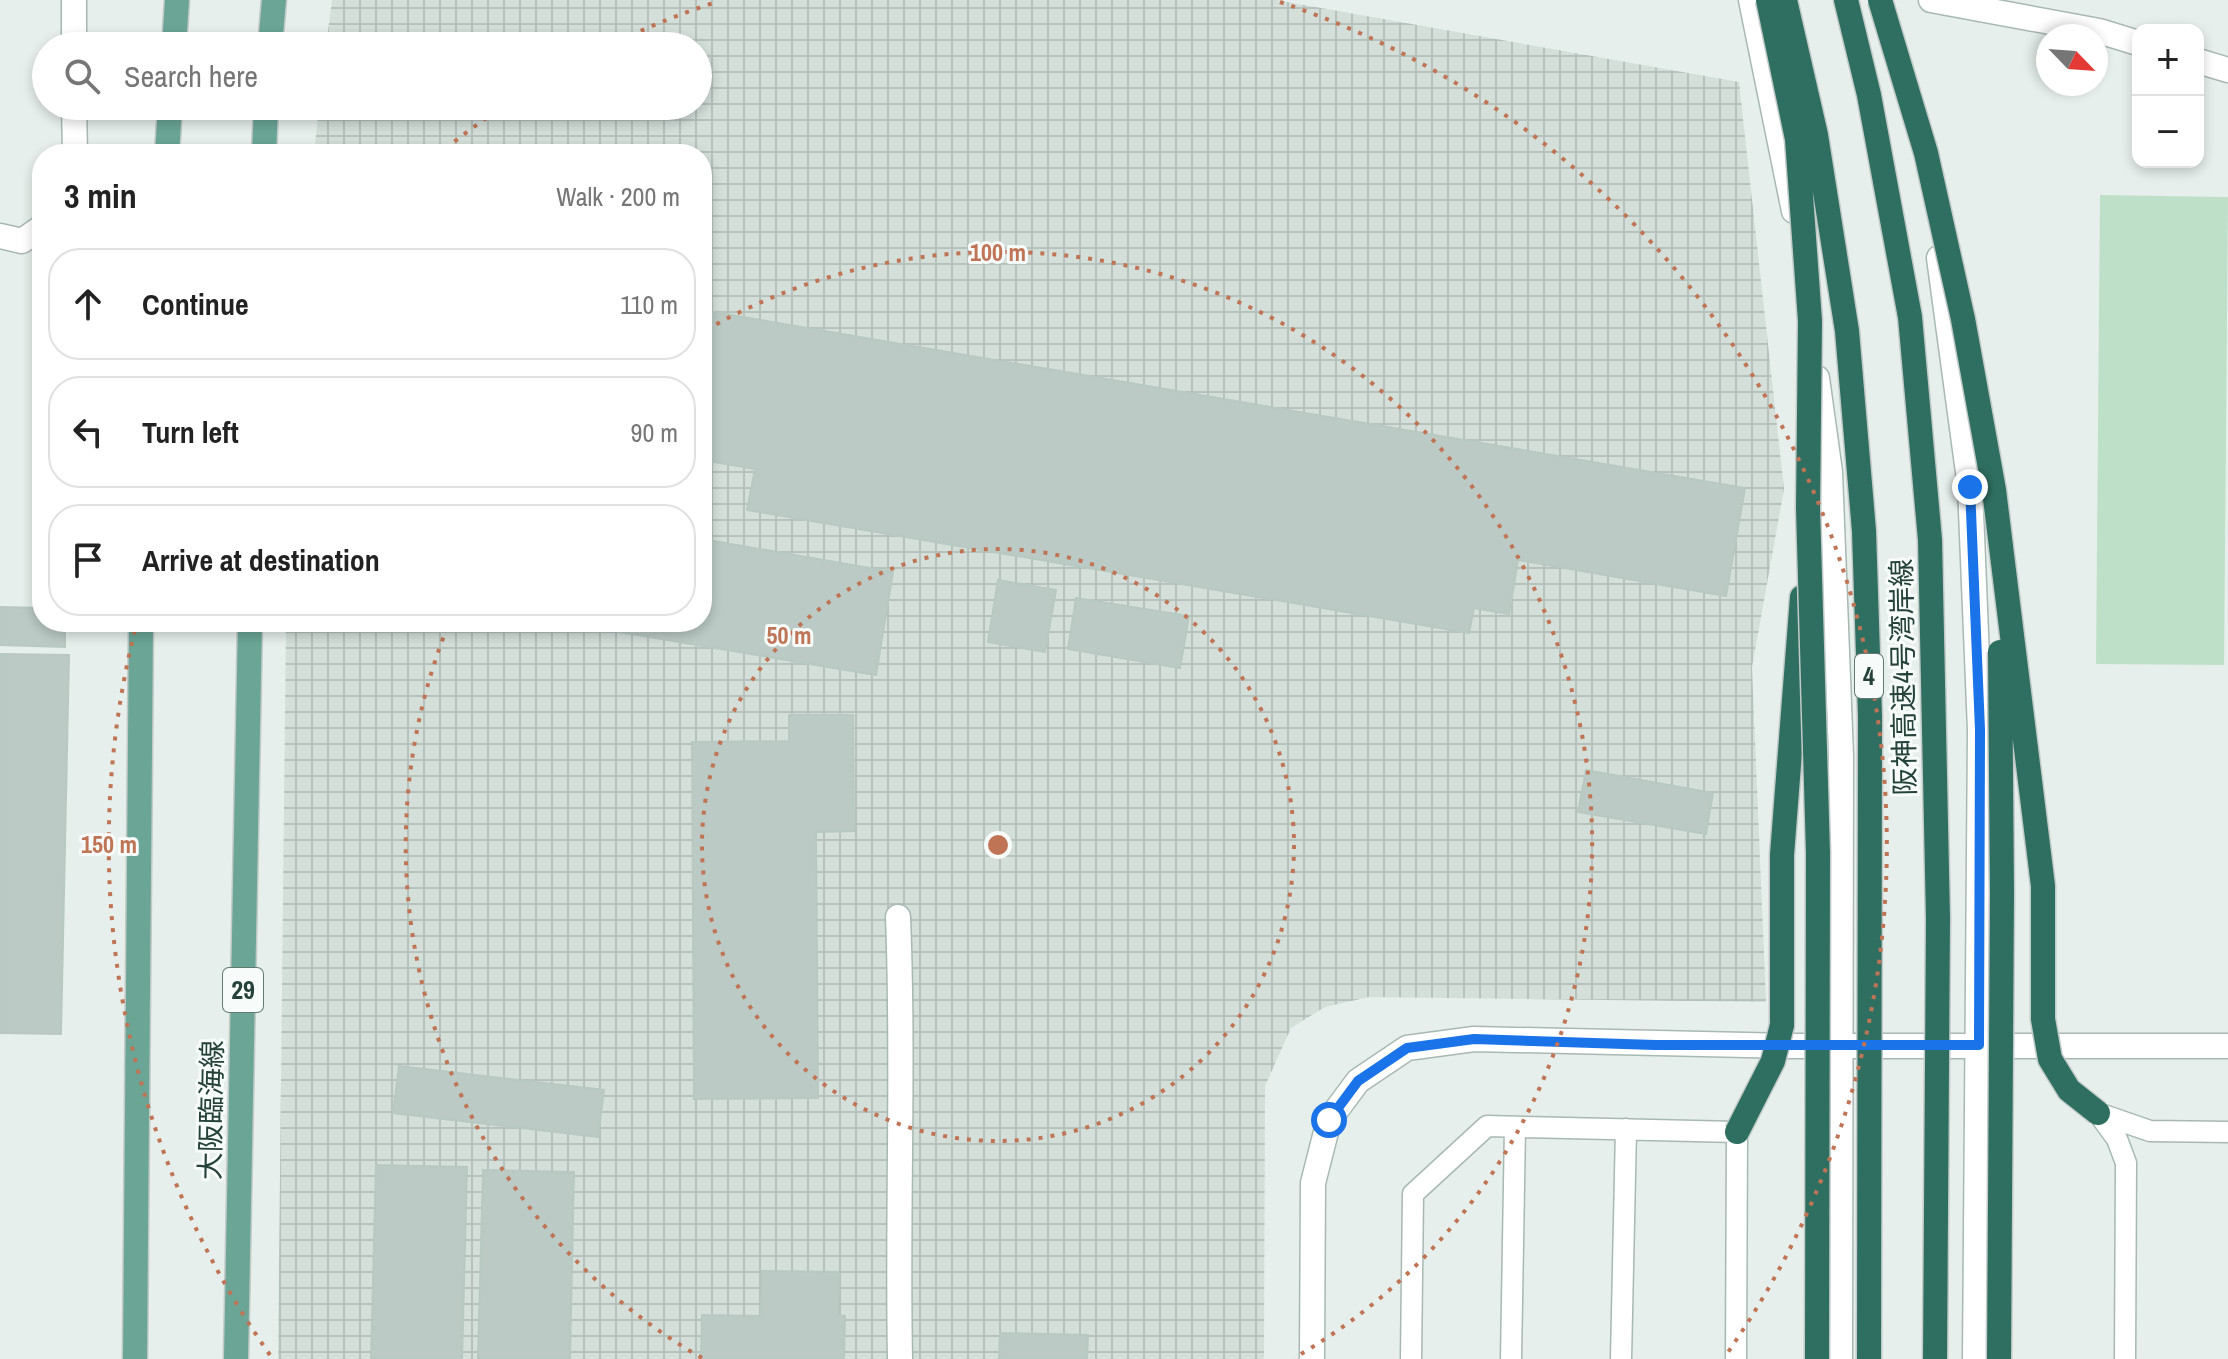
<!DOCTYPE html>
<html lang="en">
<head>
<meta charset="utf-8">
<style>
	:root { --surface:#fff; --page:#f6f6f6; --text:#222; --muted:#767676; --line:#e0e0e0 }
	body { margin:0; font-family:"Archivo Narrow","Noto Sans JP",sans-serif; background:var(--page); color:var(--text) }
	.controls { position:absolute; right:24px; top:24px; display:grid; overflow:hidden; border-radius:16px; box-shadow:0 4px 12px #0003 }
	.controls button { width:72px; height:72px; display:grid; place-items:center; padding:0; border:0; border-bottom:2px solid var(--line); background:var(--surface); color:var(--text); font:40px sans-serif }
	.compass { position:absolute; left:2036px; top:24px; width:72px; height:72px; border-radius:50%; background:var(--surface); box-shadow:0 4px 12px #0003; rotate:115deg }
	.stop { position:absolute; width:24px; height:24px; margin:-18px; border:6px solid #1a73e8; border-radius:50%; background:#fff }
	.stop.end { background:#1a73e8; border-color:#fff; box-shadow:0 2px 8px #0008 }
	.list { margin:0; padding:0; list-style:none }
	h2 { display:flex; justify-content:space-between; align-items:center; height:104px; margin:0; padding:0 32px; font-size:34px }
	h2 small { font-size:26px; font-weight:400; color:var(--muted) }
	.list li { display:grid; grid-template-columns:52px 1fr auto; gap:24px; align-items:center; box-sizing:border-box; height:112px; margin:0 16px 16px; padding:0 16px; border:2px solid var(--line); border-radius:32px }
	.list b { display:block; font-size:30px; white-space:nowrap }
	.list em { font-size:26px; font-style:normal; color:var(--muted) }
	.icon { flex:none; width:44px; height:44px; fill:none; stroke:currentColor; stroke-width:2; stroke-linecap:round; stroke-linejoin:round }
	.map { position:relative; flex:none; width:2228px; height:1359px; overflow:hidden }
	.search { position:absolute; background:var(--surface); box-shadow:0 4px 12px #0003; left:32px; top:32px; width:680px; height:88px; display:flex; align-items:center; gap:20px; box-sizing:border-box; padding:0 28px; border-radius:44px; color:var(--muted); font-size:30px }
	.panel { position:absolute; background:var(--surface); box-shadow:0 4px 12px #0003; left:32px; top:144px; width:680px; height:488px; border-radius:32px }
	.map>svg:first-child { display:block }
</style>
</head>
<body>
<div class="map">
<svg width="2228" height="1359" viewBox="0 0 2228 1359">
	<defs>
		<pattern id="industrial-grid" width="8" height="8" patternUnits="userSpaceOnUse" patternTransform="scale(2)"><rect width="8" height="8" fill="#d4dfda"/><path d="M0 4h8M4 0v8" fill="none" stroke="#b6c1bc"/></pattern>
	</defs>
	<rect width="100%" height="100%" fill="#e6efeb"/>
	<path fill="url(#industrial-grid)" d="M332,0H1276L1739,82L1784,489L1752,667L1766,1002L1369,997L1325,1007L1291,1028L1265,1086L1264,1359H278L286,622H702V154H314L319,106H698V46H326Z"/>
	<path fill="#bfe0c8" d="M2100,195L2228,197L2224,665L2096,664Z"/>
	<path fill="#bbcac4" stroke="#b8c9c2" stroke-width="2" d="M702,310L1745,488L1726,596L1518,560L1509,614L1474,608L1469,633L747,510L755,469L702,460Z
		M702,539L893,572L876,675L560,622H702Z
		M998,580L1056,590L1045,652L988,642Z
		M1076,598L1189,616L1180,668L1068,649Z
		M0,607L42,608V622H65V647L0,645Z
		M0,654L69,655L61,1034L0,1033Z
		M789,715H853L854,831L816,832L818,1098L694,1099L692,742L789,741Z
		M1586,770L1713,793L1706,834L1578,812Z
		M399,1066L604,1090L598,1137L393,1113Z
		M376,1165L467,1167L462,1359H371Z
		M483,1170L574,1172L570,1359H478Z
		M762,1271L839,1272L838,1315L845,1316L844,1359H701L702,1315L761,1316Z
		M1000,1333L1088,1335L1087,1359H999Z"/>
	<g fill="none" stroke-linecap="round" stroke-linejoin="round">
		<g stroke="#a8b8b2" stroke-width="23">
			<path id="service" d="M2098,1113L2117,1139L2126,1163L2125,1359
				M2098,1113L2150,1131L2228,1132
				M1411,1359L1413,1194L1487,1126L1737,1132L1736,1359
				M1511,1359L1515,1127
				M1621,1359L1626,1129"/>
		</g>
		<g stroke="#a8b8b2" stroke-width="27">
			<path id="minor" d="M74,0V46
				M74,106L75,154
				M0,236L22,241L42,227
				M898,917C904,1065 897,1212 900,1359"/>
		</g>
		<g stroke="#a8b8b2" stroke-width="27">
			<path id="tertiary" d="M1751,0L1794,211
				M1931,0L2099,31L2138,43
				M2198,61L2228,70
				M1939,258L1970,487L1980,730L1975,1359
				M1817,378L1830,472L1841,756L1840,1359
				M1312,1359L1313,1183L1329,1120L1358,1081L1407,1048L1474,1039L1790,1046H2228"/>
		</g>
		<g stroke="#c2cac8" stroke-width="27">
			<path id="primary" d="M174,46L177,0
				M270,46L274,0
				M167,154L170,106
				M264,154L266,106
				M135,1359L141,622
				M236,1359L250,622"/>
		</g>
		<g stroke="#c2cac8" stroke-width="27">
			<path id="motorway" d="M1846,0L1869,95L1910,317L1930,540L1938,918
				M1782,1025V855L1802,597"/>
		</g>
		<use href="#service" stroke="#fff" stroke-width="20"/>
		<use href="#minor" stroke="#fff" stroke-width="24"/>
		<use href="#tertiary" stroke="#fff" stroke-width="24"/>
		<use href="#primary" stroke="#6aa596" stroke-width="24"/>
		<use href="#motorway" stroke="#2f6f62" stroke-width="24"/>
		<g stroke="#c2cac8" stroke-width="27" stroke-linecap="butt">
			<path id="motorway-bridge" d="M1768,0L1797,139L1810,321L1808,508L1818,853L1817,1359
				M1785,0L1816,135L1847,331L1864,531L1870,716L1869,1359
				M1880,0L1926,153L1963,319L1994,490L2043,886V1019L2050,1059L2069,1090L2098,1113
				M1737,1132L1773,1061L1782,1025
				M1935,1359L1938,918
				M1999,1359L2002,893L2000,652"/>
		</g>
		<use href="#motorway-bridge" stroke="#2f6f62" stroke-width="24"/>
	</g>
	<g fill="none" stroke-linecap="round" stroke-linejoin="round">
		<path stroke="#1a73e8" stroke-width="10" d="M1329,1120L1358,1081L1407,1048L1474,1039L1655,1045H1979L1980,730L1970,487"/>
	</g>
	<g fill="none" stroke="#c07456" stroke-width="4" stroke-dasharray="4 8">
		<circle cx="998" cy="845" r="296"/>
		<path d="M702 1358A592 592 0 0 1 449 623M706 330A592 592 0 0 1 1294 1358"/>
		<path d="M270 1355A889 889 0 0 1 137 622M445 149A889 889 0 0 1 501 108M608 46A889 889 0 0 1 716 2M1280 2A889 889 0 0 1 1726 1355"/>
	</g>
	<g text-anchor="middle" stroke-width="6" stroke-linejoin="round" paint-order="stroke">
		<g fill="#f7fbf9" stroke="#637a73" stroke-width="2">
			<rect x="1855" y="654" width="28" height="44" rx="6"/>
			<rect x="223" y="968" width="40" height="44" rx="6"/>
		</g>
		<g font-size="26" font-weight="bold" fill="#24423a">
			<text x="1869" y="685">4</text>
			<text x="243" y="999">29</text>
		</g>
		<g font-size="28" fill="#24423a" stroke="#f7fbf9">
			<text transform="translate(1903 677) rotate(-91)" y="10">阪神高速4号湾岸線</text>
			<text transform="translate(211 1110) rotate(-89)" y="10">大阪臨海線</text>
		</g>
	</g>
	<circle cx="998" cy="845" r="12" fill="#c07456" stroke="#f7fbf9" stroke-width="4"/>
	<g font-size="24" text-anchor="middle" font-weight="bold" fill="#c07456" stroke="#f7fbf9" stroke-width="6" stroke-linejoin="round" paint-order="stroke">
		<text x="998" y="261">100 m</text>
		<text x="789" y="644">50 m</text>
		<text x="109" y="853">150 m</text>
	</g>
</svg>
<div class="controls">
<button>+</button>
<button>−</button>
</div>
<svg class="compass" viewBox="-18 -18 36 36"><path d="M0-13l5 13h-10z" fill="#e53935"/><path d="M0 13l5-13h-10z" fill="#767676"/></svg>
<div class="stop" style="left:1329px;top:1120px"></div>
<div class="stop end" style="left:1970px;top:487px"></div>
<div class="search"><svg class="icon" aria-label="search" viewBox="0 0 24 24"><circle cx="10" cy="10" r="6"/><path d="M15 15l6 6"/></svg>Search here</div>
<section class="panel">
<h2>3 min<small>Walk · 200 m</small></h2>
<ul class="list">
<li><svg class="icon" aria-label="ahead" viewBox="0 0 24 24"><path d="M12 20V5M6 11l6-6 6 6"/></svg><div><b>Continue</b></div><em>110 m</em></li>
<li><svg class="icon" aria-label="left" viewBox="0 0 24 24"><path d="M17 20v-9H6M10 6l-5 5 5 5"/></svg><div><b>Turn left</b></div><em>90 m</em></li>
<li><svg class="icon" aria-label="arrive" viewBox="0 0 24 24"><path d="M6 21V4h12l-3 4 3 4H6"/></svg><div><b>Arrive at destination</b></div></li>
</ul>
</section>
</div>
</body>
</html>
